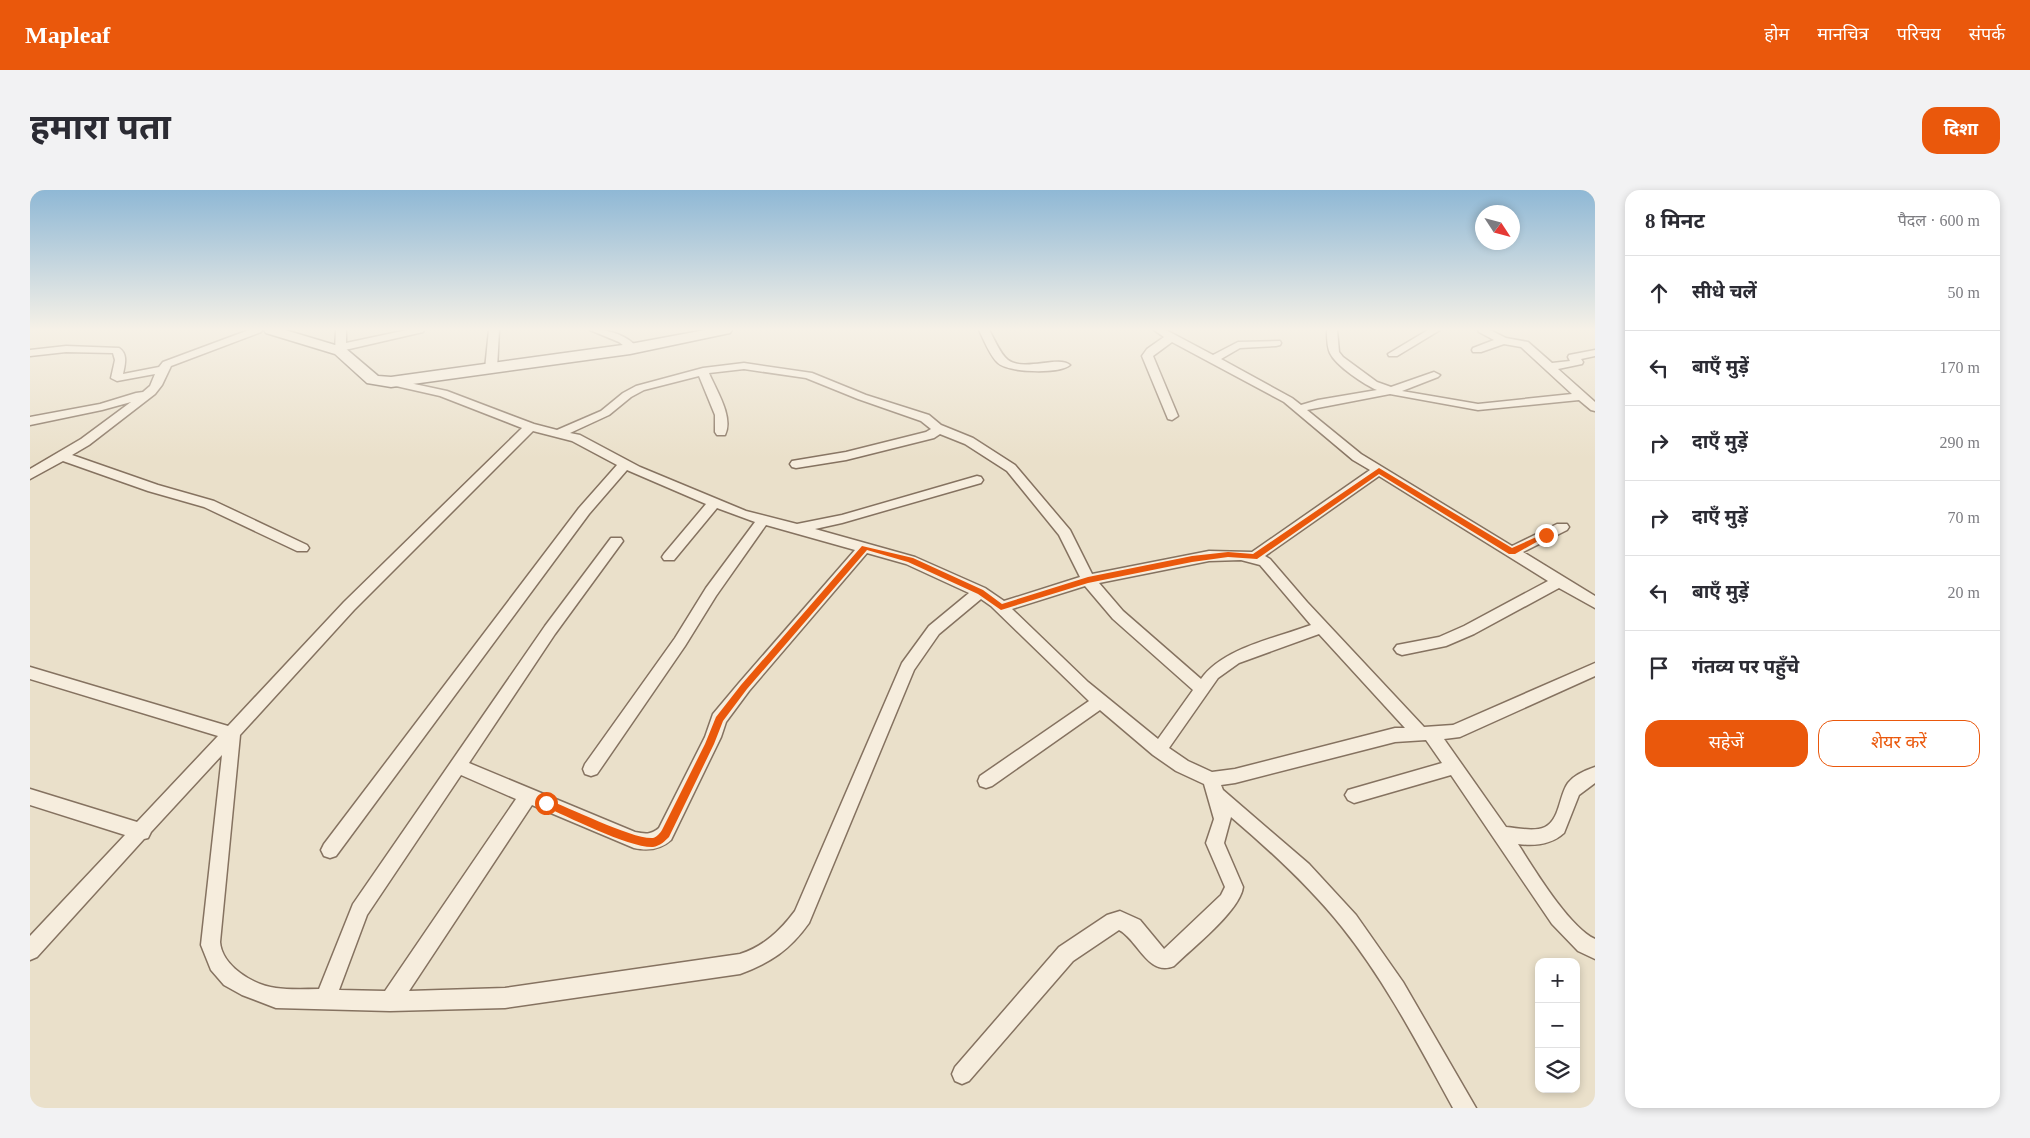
<!DOCTYPE html>
<html lang="hi">
<head>
<meta charset="utf-8">
<style>
	:root { --surface:#fff; --page:#f2f2f3; --text:#2b2b33; --muted:#7c7c81; --line:#e1e1e2; --accent:#ea580c }
	body { margin:0; font-family:"Times New Roman","Noto Sans Devanagari",serif; background:var(--page); color:var(--text) }
	.controls { position:absolute; right:15px; bottom:15px; display:grid; overflow:hidden; border-radius:10px; box-shadow:0 2px 8px #0003 }
	.controls button { width:45px; height:45px; display:grid; place-items:center; padding:0; border:0; border-bottom:1px solid var(--line); background:var(--surface); color:var(--text); font:25px sans-serif }
	.compass { position:absolute; left:1445px; top:15px; width:45px; height:45px; border-radius:50%; background:var(--surface); box-shadow:0 2px 8px #0003; rotate:126deg }
	.stop { position:absolute; width:15px; height:15px; margin:-11px; border:4px solid #ea580c; border-radius:50%; background:#fff }
	.stop.end { background:#ea580c; border-color:#fff; box-shadow:0 1px 5px #0008 }
	.list { margin:0; padding:0; list-style:none }
	h2 { display:flex; justify-content:space-between; align-items:center; height:65px; margin:0; padding:0 20px; font-size:21px }
	h2 small { font-size:16px; font-weight:400; color:var(--muted) }
	.list li { display:grid; grid-template-columns:32px 1fr auto; gap:15px; align-items:center; box-sizing:border-box; height:75px; padding:0 20px; border-top:1px solid var(--line) }
	.list b { display:block; font-size:19px; white-space:nowrap }
	.list em { font-size:16px; font-style:normal; color:var(--muted) }
	.actions { display:flex; gap:10px; padding:15px 20px }
	.actions a { flex:1; padding:11px 0; border:1px solid var(--accent); border-radius:15px; text-align:center; font-size:18px; color:var(--accent) }
	.actions .main { background:var(--accent); color:#fff }
	.icon { flex:none; width:28px; height:28px; fill:none; stroke:currentColor; stroke-width:2; stroke-linecap:round; stroke-linejoin:round }
	.map { position:relative; flex:none; width:1565px; height:918px; overflow:hidden; border-radius:15px }
	header { display:flex; align-items:center; gap:30px; box-sizing:border-box; height:70px; padding:0 25px; background:var(--accent); color:#fff }
	header strong { font-size:24px }
	nav { display:flex; gap:28px; margin-inline-start:auto; font-size:18px }
	.intro { display:flex; align-items:center; justify-content:space-between; box-sizing:border-box; height:120px; padding:0 30px }
	h1 { margin:0; font-size:35px }
	.button { padding:12px 22px; border-radius:15px; background:var(--accent); color:#fff; font-size:18px; font-weight:700 }
	main { display:flex; gap:30px; padding:0 30px }
	aside { flex:1; background:var(--surface); border-radius:15px; box-shadow:0 2px 8px #0003 }
	.map>svg:first-child { display:block }
</style>
</head>
<body>
<header>
<strong>Mapleaf</strong>
<nav><a>होम</a><a>मानचित्र</a><a>परिचय</a><a>संपर्क</a></nav>
</header>
<div class="intro"><h1>हमारा पता</h1><a class="button">दिशा</a></div>
<main>
<div class="map">
<svg width="1565" height="918" viewBox="0 0 1565 918">
	<rect width="100%" height="100%" fill="#eae0ca"/>
	<g fill="none" stroke-linecap="round" stroke-linejoin="round">
		<g stroke="#857260" stroke-width="3">
			<path id="street" d="M219,140H232L231,142L141,176L132,195L125,204L59,255L42,265L128,295L184,311L277,355L279,358L277,361H267L174,317L118,301L33,271L0,289V279L51,249L101,212L72,220L0,235V227L70,214L106,203L113,202L120,196L125,184L87,191L81,188L85,170L83,163L36,162L0,166V160L36,156L89,158C98,164 95,174 93,184L129,177L133,172Z
				M306,140H316V153L377,140H394L393,142L315,160L314,163L310,164L305,161Z
				M459,140H469L467,179L461,182L455,179Z
				M560,140C576,138 597,145 608,158L607,160H599L589,152Z
				M949,140H959C964,148 970,164 978,170C994,182 1029,165 1040,175C1030,184 979,183 968,173C960,166 954,150 949,140Z
				M1124,140H1136L1183,165L1208,152L1250,151L1251,153L1250,155L1246,156L1210,158L1191,169L1262,208L1271,215L1288,210L1347,200C1335,195 1306,176 1300,163C1297,157 1297,146 1297,140H1307L1309,162L1313,167L1347,192L1361,197L1404,182L1410,185L1408,187L1372,201L1448,214L1542,204L1491,157L1474,154L1451,162H1443L1442,160L1443,158L1464,150L1449,142L1448,140H1460L1476,148L1498,152L1522,173L1540,171L1538,167L1539,165L1565,160V166L1551,169L1553,172L1552,174L1528,179L1565,212V221L1561,220L1549,210L1448,220L1360,204L1277,220L1331,264L1482,356L1527,334H1537L1539,337L1537,340L1493,362L1565,406V418L1529,398L1444,444L1416,456L1372,465L1367,463L1364,459L1367,455L1409,447L1434,436L1518,391L1349,286L1235,366L1240,369L1277,412L1394,537L1423,535L1565,473V486L1430,547L1414,549L1476,637C1488,638 1504,642 1515,637C1530,630 1529,605 1538,593C1544,585 1556,580 1565,577V593L1549,605L1534,643C1521,655 1504,656 1488,654C1504,679 1539,737 1565,749V769L1548,761L1522,734L1421,585L1324,613L1318,610L1315,605L1318,600L1412,573L1396,550L1365,552L1205,593L1191,595L1193,600L1279,674L1326,725L1373,792L1446,918H1423C1389,856 1356,792 1312,737C1279,696 1241,661 1201,627L1194,653L1213,697C1210,721 1162,758 1144,776C1118,787 1108,750 1089,740L1043,771L939,891L932,894L925,891L922,884L925,877L1029,757L1077,725L1090,721L1110,730L1134,759L1191,705L1195,697L1176,653L1184,629L1174,594L1146,581L1123,565L1070,520L962,596L956,598L950,596L948,591L950,586L1059,511L961,416L951,409L909,444L884,480L779,733C760,760 740,773 710,784L475,818L360,821L246,818L212,805L194,795L181,780L171,755L192,565L121,642L118,648L114,649L7,767L0,770V746L95,645L0,615V599L107,632L188,546L0,489V477L198,536L314,412L492,238L410,206L357,194L355,192L357,190L361,189L417,201L504,234L527,240L571,221L593,203L606,196L673,178L714,173L782,183L836,205L899,225L911,235L943,248L985,275L1040,340L1062,384L1179,361L1222,362L1340,280L1323,270L1254,212L1142,152L1123,166L1148,226L1142,230L1138,229L1112,166L1117,159L1134,147ZM714,179L776,188L828,209L891,231L901,239L896,242L816,262L762,271L760,274L762,277L766,278L816,270L904,248L910,244L935,254L977,281L1029,345L1050,387L974,411L955,398L885,367L785,339L812,333L951,293L953,290L951,287L947,286L812,325L767,334L716,321L610,277L550,245L540,243L579,225L601,207L614,200L669,186L685,225V242L687,245H695C704,227 686,200 679,183ZM503,241L542,251L587,275L549,318L294,654L291,660L294,666L300,668L306,666L559,324L597,280L676,314L634,364L632,367L634,370H644L687,318L725,332L676,398L645,448L555,574L553,579L555,584L561,586L567,584L655,456L686,406L736,335L825,360L709,493L683,524L675,547L629,638C621,645 615,644 605,642L439,573L525,444L593,351L591,348H581L515,436L323,714L289,799C275,799 260,800 246,798C223,795 192,776 190,752L210,545L324,420ZM837,363L876,374L939,403L899,436L872,473L765,721C750,741 734,756 710,764L475,798L379,801L502,615L604,658C618,661 630,660 641,650L691,547L696,532L719,501ZM1211,370L1230,375L1281,435C1246,448 1193,458 1171,489L1093,421L1069,393L1179,371ZM1055,396L1083,429L1163,500L1128,549L1058,492L982,419ZM1289,444L1375,538H1365L1205,579L1182,582L1158,571L1139,558L1188,488L1209,473ZM431,585L486,609L355,801L309,800L337,725Z
				M1398,140H1410L1367,166H1359L1358,164Z"/>
		</g>
		<g stroke="#675443" stroke-width="3">
			<path id="secondary" d="M234,140H255L315,158L348,186L361,187L600,154L675,140H702L700,143L695,144L600,164L361,197L337,193L305,164L236,143Z"/>
		</g>
		<use href="#street" fill="#f6eddd" fill-rule="evenodd"/>
		<use href="#secondary" fill="#f6eddd" fill-rule="evenodd"/>
	</g>
	<linearGradient id="sky" x2="0" y2="1"><stop stop-color="#8fb8d5"/><stop offset="0.52" stop-color="#f6f1e7"/><stop offset="1" stop-color="#f6f1e7" stop-opacity="0"/></linearGradient>
	<rect width="1565" height="268" fill="url(#sky)"/>
	<path fill="#ea580c" d="M1349,278L1482,358L1513,344L1519,345L1485,364H1479L1349,284L1227,369L1198,367L1162,372L1058,393L971,420L948,404L878,372L837,360L717,499L693,531L684,554L639,647C635,651 630,656 623,657C599,658 537,626 513,616L511,613L516,609C538,617 604,650 623,648C627,647 630,643 632,640L675,554L686,527L711,495L832,356L883,368L953,400L972,414L1058,387L1162,366L1198,362L1223,364Z"/>
</svg>
<div class="controls">
<button>+</button>
<button>−</button>
<button><svg class="icon" aria-label="layers" viewBox="0 0 24 24"><path d="M12 4l9 5-9 5-9-5zM3 14l9 5 9-5"/></svg></button>
</div>
<svg class="compass" viewBox="-18 -18 36 36"><path d="M0-13l5 13h-10z" fill="#e53935"/><path d="M0 13l5-13h-10z" fill="#7c7c81"/></svg>
<div class="stop" style="left:516px;top:613px"></div>
<div class="stop end" style="left:1516px;top:345px"></div>
</div>
<aside>
<h2>8 मिनट<small>पैदल · 600 m</small></h2>
<ul class="list">
<li><svg class="icon" aria-label="ahead" viewBox="0 0 24 24"><path d="M12 20V5M6 11l6-6 6 6"/></svg><div><b>सीधे चलें</b></div><em>50 m</em></li>
<li><svg class="icon" aria-label="left" viewBox="0 0 24 24"><path d="M17 20v-9H6M10 6l-5 5 5 5"/></svg><div><b>बाएँ मुड़ें</b></div><em>170 m</em></li>
<li><svg class="icon" aria-label="right" viewBox="0 0 24 24"><path d="M7 20v-9h11M14 6l5 5-5 5"/></svg><div><b>दाएँ मुड़ें</b></div><em>290 m</em></li>
<li><svg class="icon" aria-label="right" viewBox="0 0 24 24"><path d="M7 20v-9h11M14 6l5 5-5 5"/></svg><div><b>दाएँ मुड़ें</b></div><em>70 m</em></li>
<li><svg class="icon" aria-label="left" viewBox="0 0 24 24"><path d="M17 20v-9H6M10 6l-5 5 5 5"/></svg><div><b>बाएँ मुड़ें</b></div><em>20 m</em></li>
<li><svg class="icon" aria-label="arrive" viewBox="0 0 24 24"><path d="M6 21V4h12l-3 4 3 4H6"/></svg><div><b>गंतव्य पर पहुँचे</b></div></li>
</ul>
<div class="actions"><a class="main">सहेजें</a><a>शेयर करें</a></div>
</aside>
</main>
</body>
</html>
